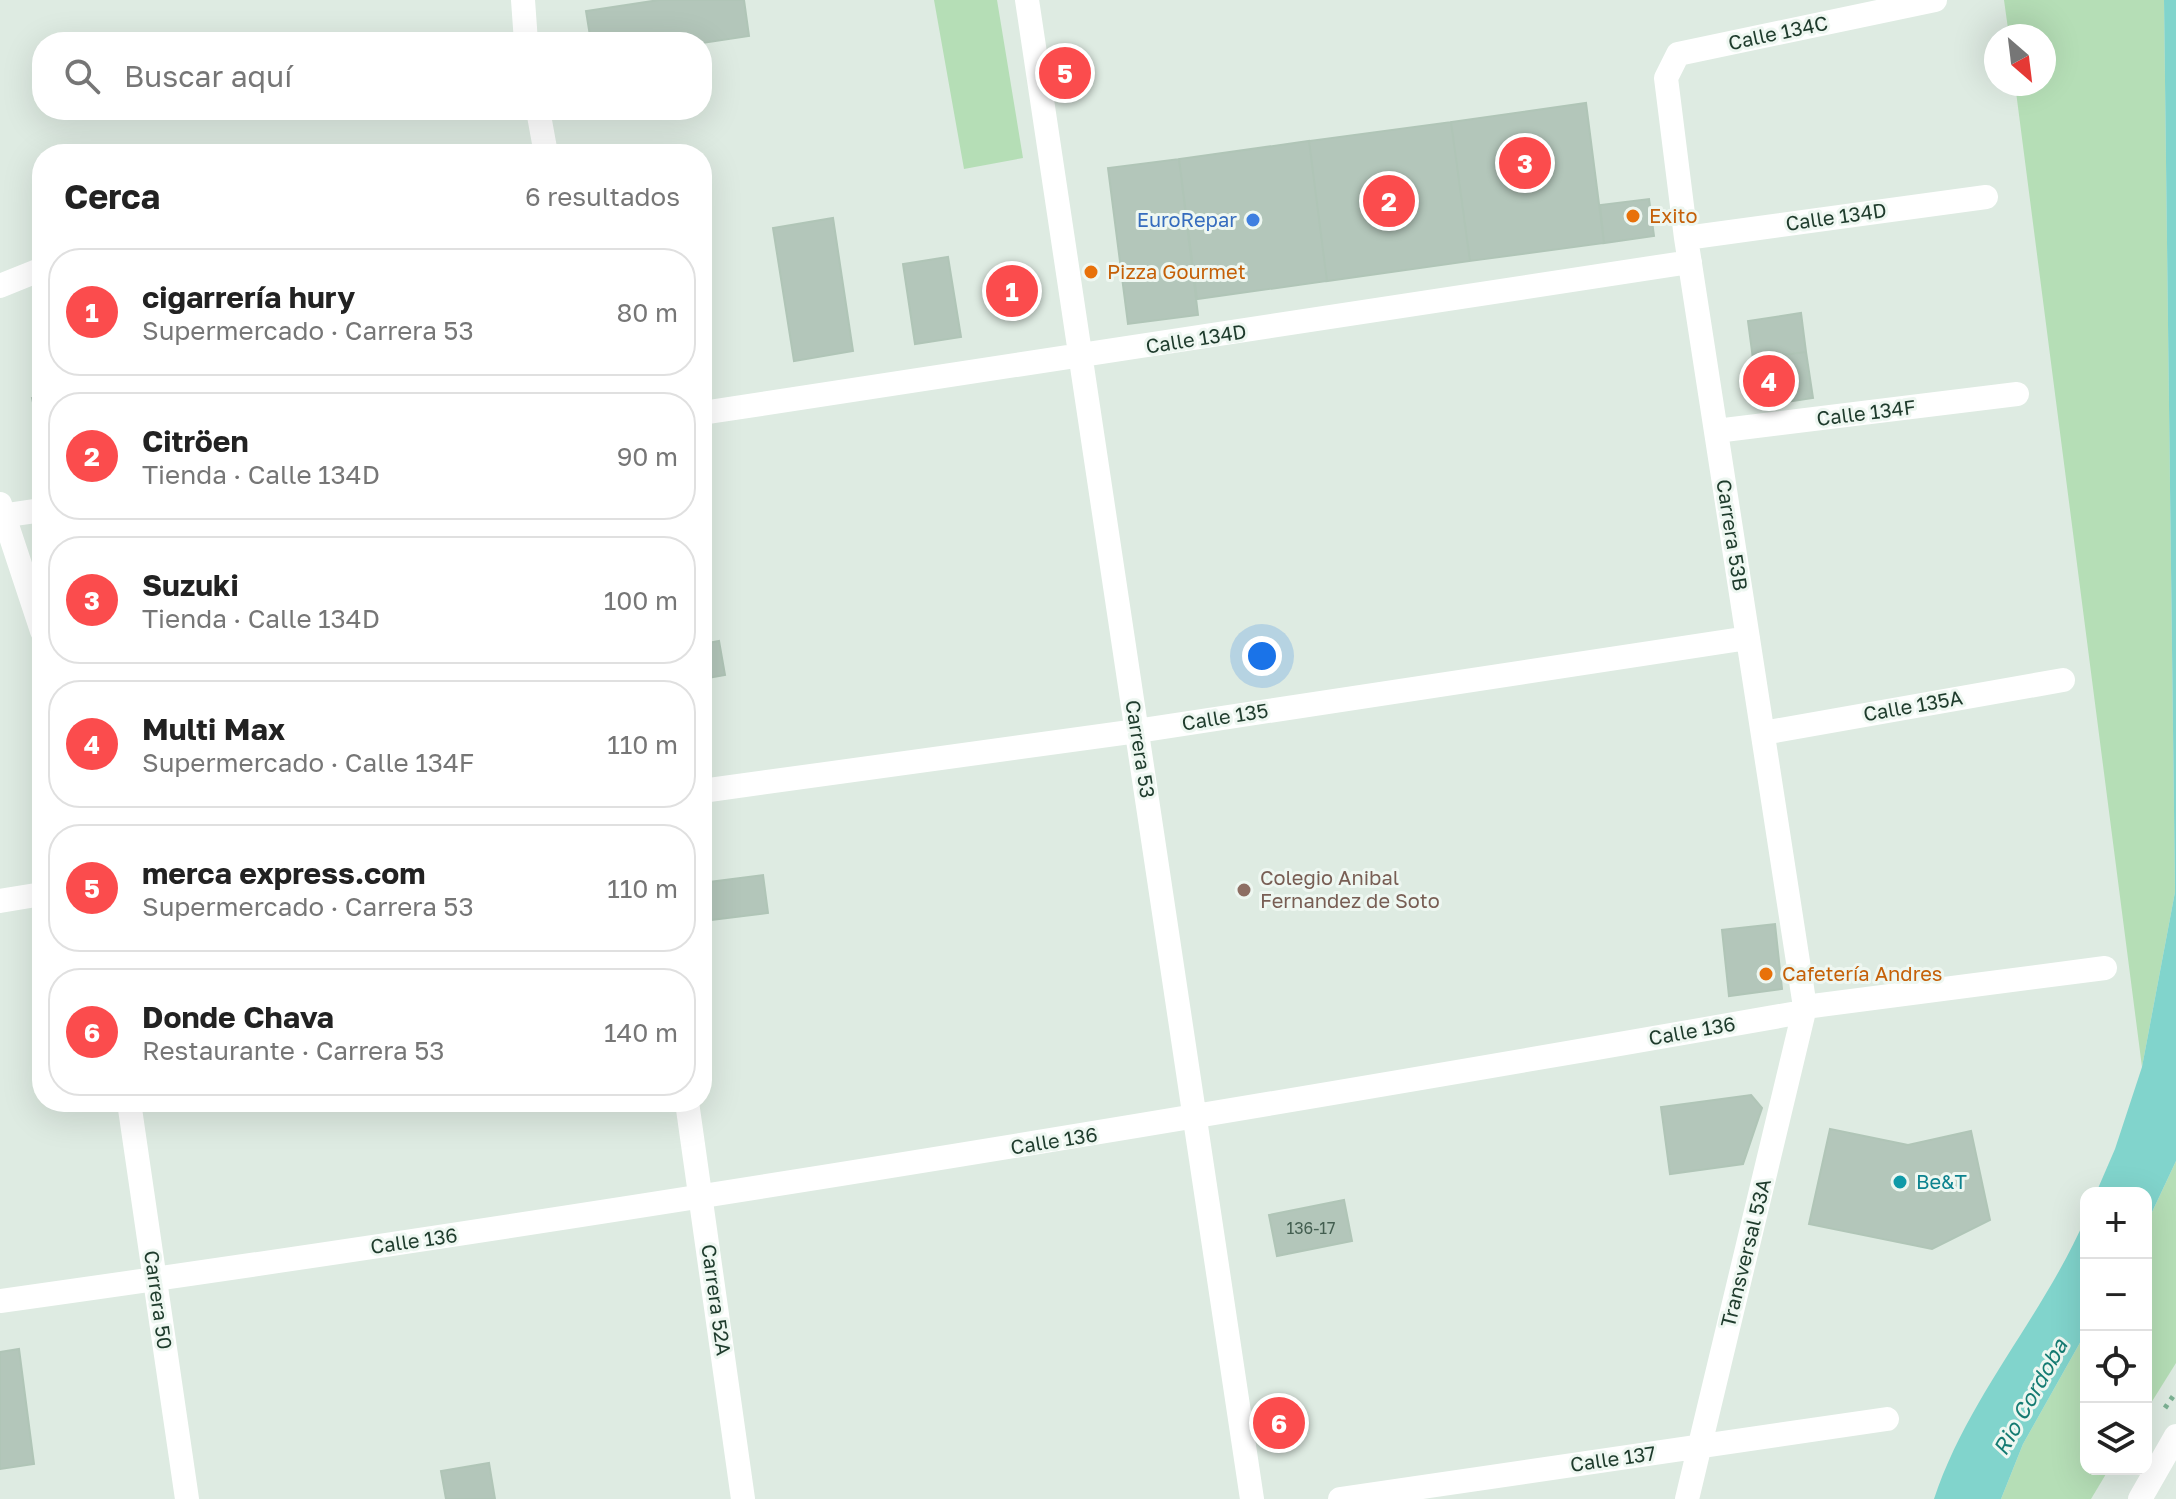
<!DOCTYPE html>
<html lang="es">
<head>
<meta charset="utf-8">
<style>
	:root { --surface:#fff; --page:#f2f2f2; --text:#222; --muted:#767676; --line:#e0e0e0; --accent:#fb4c4d }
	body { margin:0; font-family:"Golos Text",sans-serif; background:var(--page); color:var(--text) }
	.controls { position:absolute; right:24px; bottom:24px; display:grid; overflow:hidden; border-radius:16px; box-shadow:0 8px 32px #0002 }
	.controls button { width:72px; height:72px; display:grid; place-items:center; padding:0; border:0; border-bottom:2px solid var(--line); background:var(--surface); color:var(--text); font:40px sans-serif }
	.compass { position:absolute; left:1984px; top:24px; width:72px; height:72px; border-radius:50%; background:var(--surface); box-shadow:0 8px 32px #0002; rotate:152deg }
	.you { position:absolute; left:1262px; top:656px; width:28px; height:28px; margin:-20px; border:6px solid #fff; border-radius:50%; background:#1a73e8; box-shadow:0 0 0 12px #1a73e833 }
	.badge { display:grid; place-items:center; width:52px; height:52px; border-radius:50%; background:var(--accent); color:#fff; font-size:26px; font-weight:700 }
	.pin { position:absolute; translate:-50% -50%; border:4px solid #fff; box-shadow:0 2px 8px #0006 }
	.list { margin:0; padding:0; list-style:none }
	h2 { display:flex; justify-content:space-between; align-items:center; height:104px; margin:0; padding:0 32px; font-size:34px }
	h2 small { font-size:26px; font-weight:400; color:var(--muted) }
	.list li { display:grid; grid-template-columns:52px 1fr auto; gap:24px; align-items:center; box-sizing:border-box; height:128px; margin:0 16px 16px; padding:0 16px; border:2px solid var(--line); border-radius:32px }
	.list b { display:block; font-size:30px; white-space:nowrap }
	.list p { margin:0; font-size:26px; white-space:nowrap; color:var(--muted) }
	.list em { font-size:26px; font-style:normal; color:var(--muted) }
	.icon { flex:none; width:44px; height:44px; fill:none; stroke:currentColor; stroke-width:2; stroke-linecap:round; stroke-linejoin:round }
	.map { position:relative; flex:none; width:2176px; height:1499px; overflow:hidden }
	.search { position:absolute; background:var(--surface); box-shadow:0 8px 32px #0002; left:32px; top:32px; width:680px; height:88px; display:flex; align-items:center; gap:20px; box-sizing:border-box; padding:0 28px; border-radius:32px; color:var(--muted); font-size:30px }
	.panel { position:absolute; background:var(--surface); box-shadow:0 8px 32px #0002; left:32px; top:144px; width:680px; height:968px; border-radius:32px }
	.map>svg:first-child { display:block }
</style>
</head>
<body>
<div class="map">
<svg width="2176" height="1499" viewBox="0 0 2176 1499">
	<rect width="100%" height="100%" fill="#deebe2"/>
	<path fill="#b5deb6" d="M934,0H997L1023,158L964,169Z
		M2004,0H2164L2175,892L2142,1067L2015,84H2044V36H2009Z
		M2176,1161V1363L2146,1411V1225Z
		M2086,1332V1469H2109L2091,1499H2001L2023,1444Z"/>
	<path fill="#81d4cc" d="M2164,0H2176V1161L2146,1225V1193H2096L2115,1149L2142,1067L2175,892Z
		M2086,1217V1332L2023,1444L2001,1499H1934C1968,1396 2044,1315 2086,1217Z"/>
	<path fill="#b3c6ba" stroke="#b0c5b7" stroke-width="2" d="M659,0H744L749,36L702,43L591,42L586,11Z
		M1586,103L1604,243L1470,261L1451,122Z
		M1451,122L1470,261L1327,281L1309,141Z
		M1309,141L1327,281L1197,299L1179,159Z
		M1179,159L1198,315L1128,324L1108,168Z
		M1649,199L1654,236L1604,243L1600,205Z
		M833,218L853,351L794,361L773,228Z
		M948,257L961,337L915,344L903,264Z
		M1801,313L1806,352L1753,359L1748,321Z
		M1806,352L1813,398L1759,406L1753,359Z
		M42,395V444L32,398Z
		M719,641L725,675L702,679V644Z
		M763,875L768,913L702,921V883Z
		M1775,924L1782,989L1729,996L1722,930Z
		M1751,1095L1762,1108L1743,1164L1670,1174L1661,1107Z
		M1830,1129L1908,1145L1971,1131L1990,1220L1932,1249L1809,1224Z
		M1344,1200L1352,1241L1277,1256L1269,1215Z
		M19,1349L34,1464L0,1469V1352Z
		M489,1463L495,1499H446L441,1471Z"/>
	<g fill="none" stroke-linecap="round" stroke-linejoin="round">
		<path stroke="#7cb193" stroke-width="5" stroke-dasharray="4 6" stroke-linecap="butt" d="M2165,1408L2176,1392"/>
		<path stroke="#fff" stroke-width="24" d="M523,0L526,42
			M1027,0L1252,1499
			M538,110L546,154
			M1686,238L1986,197
			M0,286L42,269
			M702,413L1690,262
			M1716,431L2017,394
			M0,504L42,631
			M0,516L42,510
			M1763,733L2063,680
			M702,791L1137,731L1748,638
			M0,901L42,894
			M129,1102L187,1499
			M687,1102L743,1499
			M0,1301C601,1217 1199,1118 1797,1013L1805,1007L2105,968
			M1340,1499L1887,1419
			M1687,1499L1805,1007L1686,238L1666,78L1678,54L1935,0
			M2140,1499L2176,1436"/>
	</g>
	<g fill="#e8710a" stroke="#eef7f1" stroke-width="3">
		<circle cx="1633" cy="216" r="8"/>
		<circle cx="1091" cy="272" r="8"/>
		<circle cx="1766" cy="974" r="8"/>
	</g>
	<circle fill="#3f7fe0" stroke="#eef7f1" stroke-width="3" cx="1253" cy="220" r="8"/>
	<circle fill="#8d6e63" stroke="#eef7f1" stroke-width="3" cx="1244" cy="890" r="8"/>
	<circle fill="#0f9aa8" stroke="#eef7f1" stroke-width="3" cx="1900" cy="1182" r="8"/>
	<g text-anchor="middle" stroke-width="6" stroke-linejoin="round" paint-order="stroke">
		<g font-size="16" fill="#435e50">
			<text x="1311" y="1234">136-17</text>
		</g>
		<g font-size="20" fill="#1e3b2c" stroke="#eef7f1">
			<text transform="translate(1778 33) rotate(-12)" y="7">Calle 134C</text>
			<text transform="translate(1836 217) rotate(-8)" y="7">Calle 134D</text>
			<text transform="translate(1196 339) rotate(-9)" y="7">Calle 134D</text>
			<text transform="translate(1866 413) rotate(-7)" y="7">Calle 134F</text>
			<text transform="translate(1732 535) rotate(81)" y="7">Carrera 53B</text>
			<text transform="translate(1913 706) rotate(-10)" y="7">Calle 135A</text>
			<text transform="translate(1225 717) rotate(-9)" y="7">Calle 135</text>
			<text transform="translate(1140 749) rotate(81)" y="7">Carrera 53</text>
			<text transform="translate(1692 1031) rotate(-10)" y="7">Calle 136</text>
			<text transform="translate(1054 1141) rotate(-9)" y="7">Calle 136</text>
			<text transform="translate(414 1241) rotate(-8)" y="7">Calle 136</text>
			<text transform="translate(1746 1253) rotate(-76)" y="7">Transversal 53A</text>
			<text transform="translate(158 1300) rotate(82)" y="7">Carrera 50</text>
			<text transform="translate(716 1300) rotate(82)" y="7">Carrera 52A</text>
			<text transform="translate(1613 1459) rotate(-8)" y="7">Calle 137</text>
		</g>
		<g font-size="20" fill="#c56008" stroke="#eef7f1" text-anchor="start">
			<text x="1649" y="223">Exito</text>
			<text x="1107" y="279">Pizza Gourmet</text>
			<text x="1782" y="981">Cafetería Andres</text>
		</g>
		<g font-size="20" fill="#366cbe" stroke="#eef7f1" text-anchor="end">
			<text x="1237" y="227">EuroRepar</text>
		</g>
		<g font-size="20" fill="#785e54" stroke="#eef7f1" text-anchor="start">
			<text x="1260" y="885">Colegio Anibal<tspan x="1260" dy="23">Fernandez de Soto</tspan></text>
		</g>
		<g font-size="20" fill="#0d838f" stroke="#eef7f1" text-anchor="start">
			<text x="1916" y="1189">Be&amp;T</text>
		</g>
		<g font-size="22" font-style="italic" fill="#157b72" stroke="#eef7f1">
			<text transform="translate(2030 1397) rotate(-61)" y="8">Rio Cordoba</text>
		</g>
	</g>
</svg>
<div class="controls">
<button>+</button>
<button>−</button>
<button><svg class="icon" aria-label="locate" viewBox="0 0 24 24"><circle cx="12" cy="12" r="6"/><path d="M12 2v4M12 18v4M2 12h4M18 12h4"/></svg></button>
<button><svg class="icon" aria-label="layers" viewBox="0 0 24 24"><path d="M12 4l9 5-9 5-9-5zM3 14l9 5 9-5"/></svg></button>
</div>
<svg class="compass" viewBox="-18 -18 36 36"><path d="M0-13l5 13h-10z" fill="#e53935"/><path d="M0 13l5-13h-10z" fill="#767676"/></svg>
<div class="you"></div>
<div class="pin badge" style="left:1012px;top:291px">1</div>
<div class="pin badge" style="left:1389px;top:201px">2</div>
<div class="pin badge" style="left:1525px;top:163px">3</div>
<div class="pin badge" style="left:1769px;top:381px">4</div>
<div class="pin badge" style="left:1065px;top:73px">5</div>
<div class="pin badge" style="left:1279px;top:1423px">6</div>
<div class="search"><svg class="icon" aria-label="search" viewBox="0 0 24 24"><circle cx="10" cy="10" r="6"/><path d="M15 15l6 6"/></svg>Buscar aquí</div>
<section class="panel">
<h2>Cerca<small>6 resultados</small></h2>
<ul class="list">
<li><span class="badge">1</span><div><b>cigarrería hury</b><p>Supermercado · Carrera 53</p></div><em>80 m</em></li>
<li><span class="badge">2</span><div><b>Citröen</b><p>Tienda · Calle 134D</p></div><em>90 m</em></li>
<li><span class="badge">3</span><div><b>Suzuki</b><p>Tienda · Calle 134D</p></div><em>100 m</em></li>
<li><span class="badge">4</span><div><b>Multi Max</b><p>Supermercado · Calle 134F</p></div><em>110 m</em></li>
<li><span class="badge">5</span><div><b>merca express.com</b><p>Supermercado · Carrera 53</p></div><em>110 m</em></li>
<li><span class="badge">6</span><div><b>Donde Chava</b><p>Restaurante · Carrera 53</p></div><em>140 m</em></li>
</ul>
</section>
</div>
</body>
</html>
